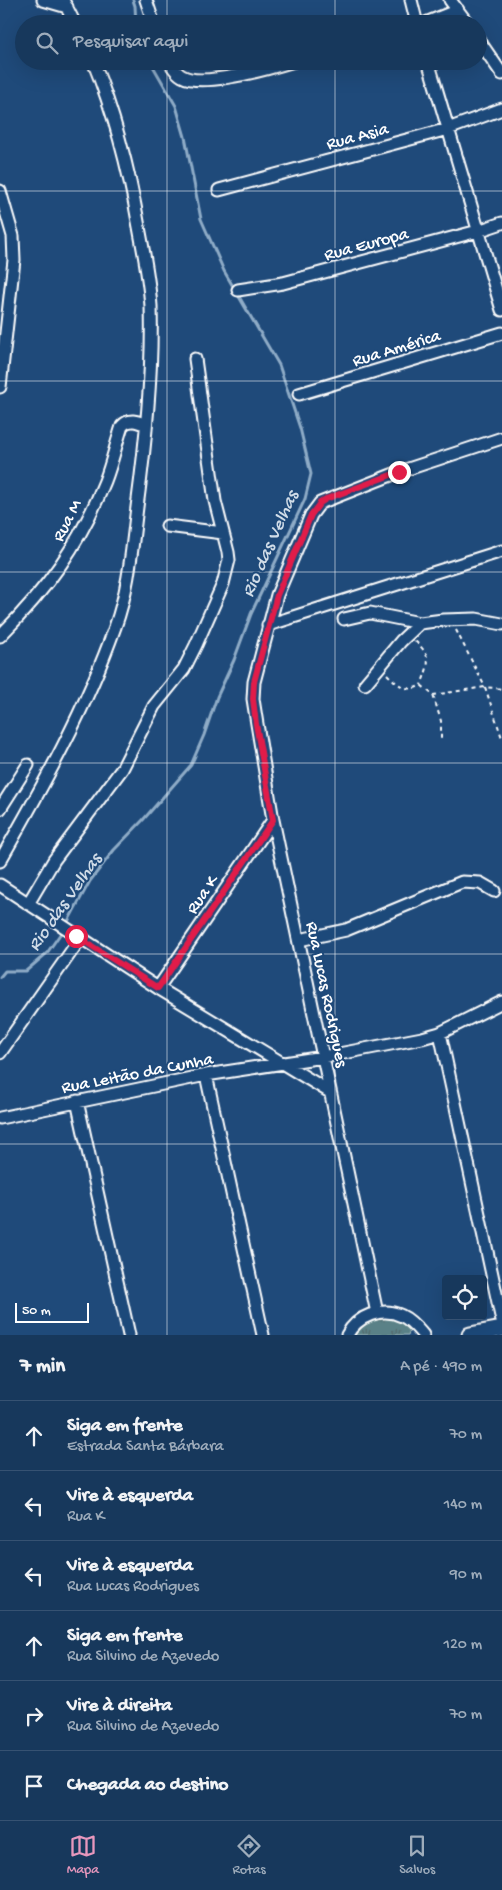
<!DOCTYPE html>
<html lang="pt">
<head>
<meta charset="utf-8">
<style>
	:root { --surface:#17385c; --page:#203f62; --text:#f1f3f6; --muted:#9eacbb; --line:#365272; --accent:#e797bd }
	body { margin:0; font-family:"Gochi Hand",sans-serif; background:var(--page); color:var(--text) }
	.controls { position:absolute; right:15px; bottom:15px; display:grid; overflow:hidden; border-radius:5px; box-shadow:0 5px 20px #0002 }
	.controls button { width:45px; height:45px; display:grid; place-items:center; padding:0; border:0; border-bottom:1px solid var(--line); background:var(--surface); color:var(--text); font:25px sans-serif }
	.scale { position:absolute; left:15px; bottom:12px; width:74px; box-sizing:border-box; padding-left:5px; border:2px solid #fff; border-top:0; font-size:14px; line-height:18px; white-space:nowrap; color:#fff; -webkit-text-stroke:4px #1f4a7a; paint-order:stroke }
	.stop { position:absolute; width:15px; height:15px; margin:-11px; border:4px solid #e11d48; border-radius:50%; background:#fff }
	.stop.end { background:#e11d48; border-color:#fff; box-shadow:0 1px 5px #0008 }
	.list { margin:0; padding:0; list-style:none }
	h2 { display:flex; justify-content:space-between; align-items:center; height:65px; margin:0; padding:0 20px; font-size:21px }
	h2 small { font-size:16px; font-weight:400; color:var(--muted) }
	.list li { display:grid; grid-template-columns:32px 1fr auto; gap:15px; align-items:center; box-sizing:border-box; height:70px; padding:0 20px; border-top:1px solid var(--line) }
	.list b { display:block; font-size:19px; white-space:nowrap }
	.list p { margin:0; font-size:16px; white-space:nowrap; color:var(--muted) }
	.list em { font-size:16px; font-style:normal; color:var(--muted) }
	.icon { flex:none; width:28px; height:28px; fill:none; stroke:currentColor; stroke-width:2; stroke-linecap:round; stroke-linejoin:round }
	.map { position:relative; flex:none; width:502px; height:1335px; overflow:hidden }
	.search { position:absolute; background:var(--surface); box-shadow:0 5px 20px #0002; left:15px; right:15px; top:15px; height:55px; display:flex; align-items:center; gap:12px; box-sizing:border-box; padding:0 18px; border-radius:28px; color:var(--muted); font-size:19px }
	.sheet { height:485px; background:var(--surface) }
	nav { display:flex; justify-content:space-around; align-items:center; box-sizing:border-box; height:70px; border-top:1px solid var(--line); background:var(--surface); font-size:14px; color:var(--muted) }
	nav a { display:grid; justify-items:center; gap:2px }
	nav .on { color:var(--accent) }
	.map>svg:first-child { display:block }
</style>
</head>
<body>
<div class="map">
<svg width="502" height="1335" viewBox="0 0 502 1335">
	<defs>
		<pattern id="grass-tufts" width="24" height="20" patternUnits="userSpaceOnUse" patternTransform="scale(1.25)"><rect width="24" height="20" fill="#5a8187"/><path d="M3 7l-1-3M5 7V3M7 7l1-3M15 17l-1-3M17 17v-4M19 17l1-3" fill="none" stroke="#54696c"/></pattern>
	</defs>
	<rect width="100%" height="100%" fill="#1f4a7a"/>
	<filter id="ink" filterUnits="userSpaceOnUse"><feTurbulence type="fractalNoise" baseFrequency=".02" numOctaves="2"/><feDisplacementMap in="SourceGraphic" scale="10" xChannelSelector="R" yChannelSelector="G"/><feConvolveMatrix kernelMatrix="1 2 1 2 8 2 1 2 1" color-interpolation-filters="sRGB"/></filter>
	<g filter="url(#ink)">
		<path fill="url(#grass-tufts)" stroke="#acc0c3" d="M384,1317L397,1318L411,1327L408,1335H352C359,1323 371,1320 384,1317Z"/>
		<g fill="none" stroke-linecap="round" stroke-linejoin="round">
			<path stroke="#8facc7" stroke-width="3" d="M133,0L135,6L136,24
				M66,925L90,881L114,850L143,820L191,765L204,735L217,697L234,660L251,614L305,499L311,474L300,428L279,365L224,271L201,219L185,137L176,106L150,61
				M0,977L5,971H26L47,953L63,930"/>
			<g stroke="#fff" stroke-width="15">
				<path id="minor" d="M43,0L67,7
					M63,0L75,24
					M146,0L154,24
					M411,0L417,24
					M450,0L468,24
					M423,24L458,10
					M478,39L502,74
					M169,61C173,67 176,73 182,76C202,88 271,68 294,61
					M428,61L502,310
					M219,190L448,129L502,109
					M0,191L13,236L14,260L0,387
					M238,290L283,283L478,231L502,223
					M299,394L502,333
					M167,526L223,533
					M344,619L370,613L420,623L443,620L476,619L502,624
					M268,625L502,551
					M0,636C47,589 80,544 105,481C112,463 116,444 122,426C129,418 137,421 146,425
					M365,684L401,641L420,623
					M0,809L28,765
					M0,861C43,786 86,709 115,627C129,589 132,547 137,507C146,441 153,373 151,306C149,279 144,253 139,227C129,170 115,115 93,61
					M0,885L158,988L330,1092
					M28,904L54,860L122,769L154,706L184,669L196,645L223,584L229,560L228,552L215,501L195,359
					M299,940L346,930L462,882L480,883L494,891
					M158,988L273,820
					M440,1033L502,1321
					M0,1053L80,939
					M206,1075L263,1335
					M77,1101L129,1335
					M0,1118L206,1075L323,1057L422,1038L440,1033L502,1002
					M377,1313L273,820L257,724L253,699L254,682L277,595L311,515L320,503L399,472L502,438
					M347,1335C357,1316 382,1306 402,1316C411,1320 417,1328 423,1335"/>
			</g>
			<g stroke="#fff" stroke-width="19">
				<path id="major" d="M470,1335L502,1329"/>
			</g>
			<path stroke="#fff" stroke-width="2" stroke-dasharray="4 4" stroke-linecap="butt" d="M456,630L485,687L502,738
				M415,641C433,657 429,664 421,685
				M387,674C397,684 407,694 421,685L433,695L441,721V741
				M433,695L485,687L502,689"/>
			<use href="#minor" stroke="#1f4a7a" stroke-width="11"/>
			<use href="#major" stroke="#1f4a7a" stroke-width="15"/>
		</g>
	</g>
	<g fill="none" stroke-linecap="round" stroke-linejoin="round" filter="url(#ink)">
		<path stroke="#e11d48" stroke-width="6" d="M76,936L158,988L273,820L256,724L253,699L254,682L277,595L311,515L320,503L326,499L399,472"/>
	</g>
	<path fill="none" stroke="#fff" stroke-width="1" stroke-opacity="0.55" d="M167,0V24M335,0V24M167,61V1335M335,61V1335M0,191H502M0,381H502M0,572H502M0,763H502M0,954H502M0,1144H502"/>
	<g text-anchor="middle" stroke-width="4" stroke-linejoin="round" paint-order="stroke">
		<g font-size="18" fill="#fff" stroke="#1f4a7a">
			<text transform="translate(357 135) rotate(-15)" y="6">Rua Asia</text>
			<text transform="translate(366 243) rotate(-15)" y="6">Rua Europa</text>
			<text transform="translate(396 347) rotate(-17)" y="6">Rua América</text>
			<text transform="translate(66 520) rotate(-63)" y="6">Rua M</text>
			<text transform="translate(201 894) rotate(-56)" y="6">Rua K</text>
			<text transform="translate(328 994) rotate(78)" y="6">Rua Lucas Rodrigues</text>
			<text transform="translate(137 1072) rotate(-11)" y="6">Rua Leitão da Cunha</text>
		</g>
		<g font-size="19" font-style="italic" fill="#d0dce8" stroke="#1f4a7a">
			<text transform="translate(268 543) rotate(-66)" y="7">Rio das Velhas</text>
			<text transform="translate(63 901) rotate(-55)" y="7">Rio das Velhas</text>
		</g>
	</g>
</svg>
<div class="controls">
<button><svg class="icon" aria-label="locate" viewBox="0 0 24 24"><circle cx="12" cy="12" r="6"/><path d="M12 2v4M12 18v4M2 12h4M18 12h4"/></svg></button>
</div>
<div class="scale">50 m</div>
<div class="stop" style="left:76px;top:936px"></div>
<div class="stop end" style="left:399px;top:472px"></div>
<div class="search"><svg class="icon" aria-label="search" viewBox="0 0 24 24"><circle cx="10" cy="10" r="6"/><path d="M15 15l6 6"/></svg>Pesquisar aqui</div>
</div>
<section class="sheet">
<h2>7 min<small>A pé · 490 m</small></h2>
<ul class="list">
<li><svg class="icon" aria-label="ahead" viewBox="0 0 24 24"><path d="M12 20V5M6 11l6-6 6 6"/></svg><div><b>Siga em frente</b><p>Estrada Santa Bárbara</p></div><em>70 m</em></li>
<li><svg class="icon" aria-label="left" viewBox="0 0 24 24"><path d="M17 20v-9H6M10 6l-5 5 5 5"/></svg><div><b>Vire à esquerda</b><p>Rua K</p></div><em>140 m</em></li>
<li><svg class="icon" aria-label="left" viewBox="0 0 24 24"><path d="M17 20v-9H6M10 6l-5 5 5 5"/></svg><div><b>Vire à esquerda</b><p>Rua Lucas Rodrigues</p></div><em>90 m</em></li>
<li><svg class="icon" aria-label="ahead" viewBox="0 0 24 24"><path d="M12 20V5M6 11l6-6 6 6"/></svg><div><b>Siga em frente</b><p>Rua Silvino de Azevedo</p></div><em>120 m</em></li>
<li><svg class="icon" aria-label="right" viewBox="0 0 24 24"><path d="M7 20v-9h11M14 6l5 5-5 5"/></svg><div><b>Vire à direita</b><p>Rua Silvino de Azevedo</p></div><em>70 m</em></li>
<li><svg class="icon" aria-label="arrive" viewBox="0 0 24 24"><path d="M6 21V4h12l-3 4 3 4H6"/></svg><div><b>Chegada ao destino</b></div></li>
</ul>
</section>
<nav>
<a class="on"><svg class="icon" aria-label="map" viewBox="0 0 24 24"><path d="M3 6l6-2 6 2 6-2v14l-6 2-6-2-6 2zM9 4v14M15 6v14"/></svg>Mapa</a>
<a><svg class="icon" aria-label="directions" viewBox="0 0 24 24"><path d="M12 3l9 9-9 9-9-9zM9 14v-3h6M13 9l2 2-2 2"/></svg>Rotas</a>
<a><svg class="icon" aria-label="saved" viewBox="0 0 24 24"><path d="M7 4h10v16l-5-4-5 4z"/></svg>Salvos</a>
</nav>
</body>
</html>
